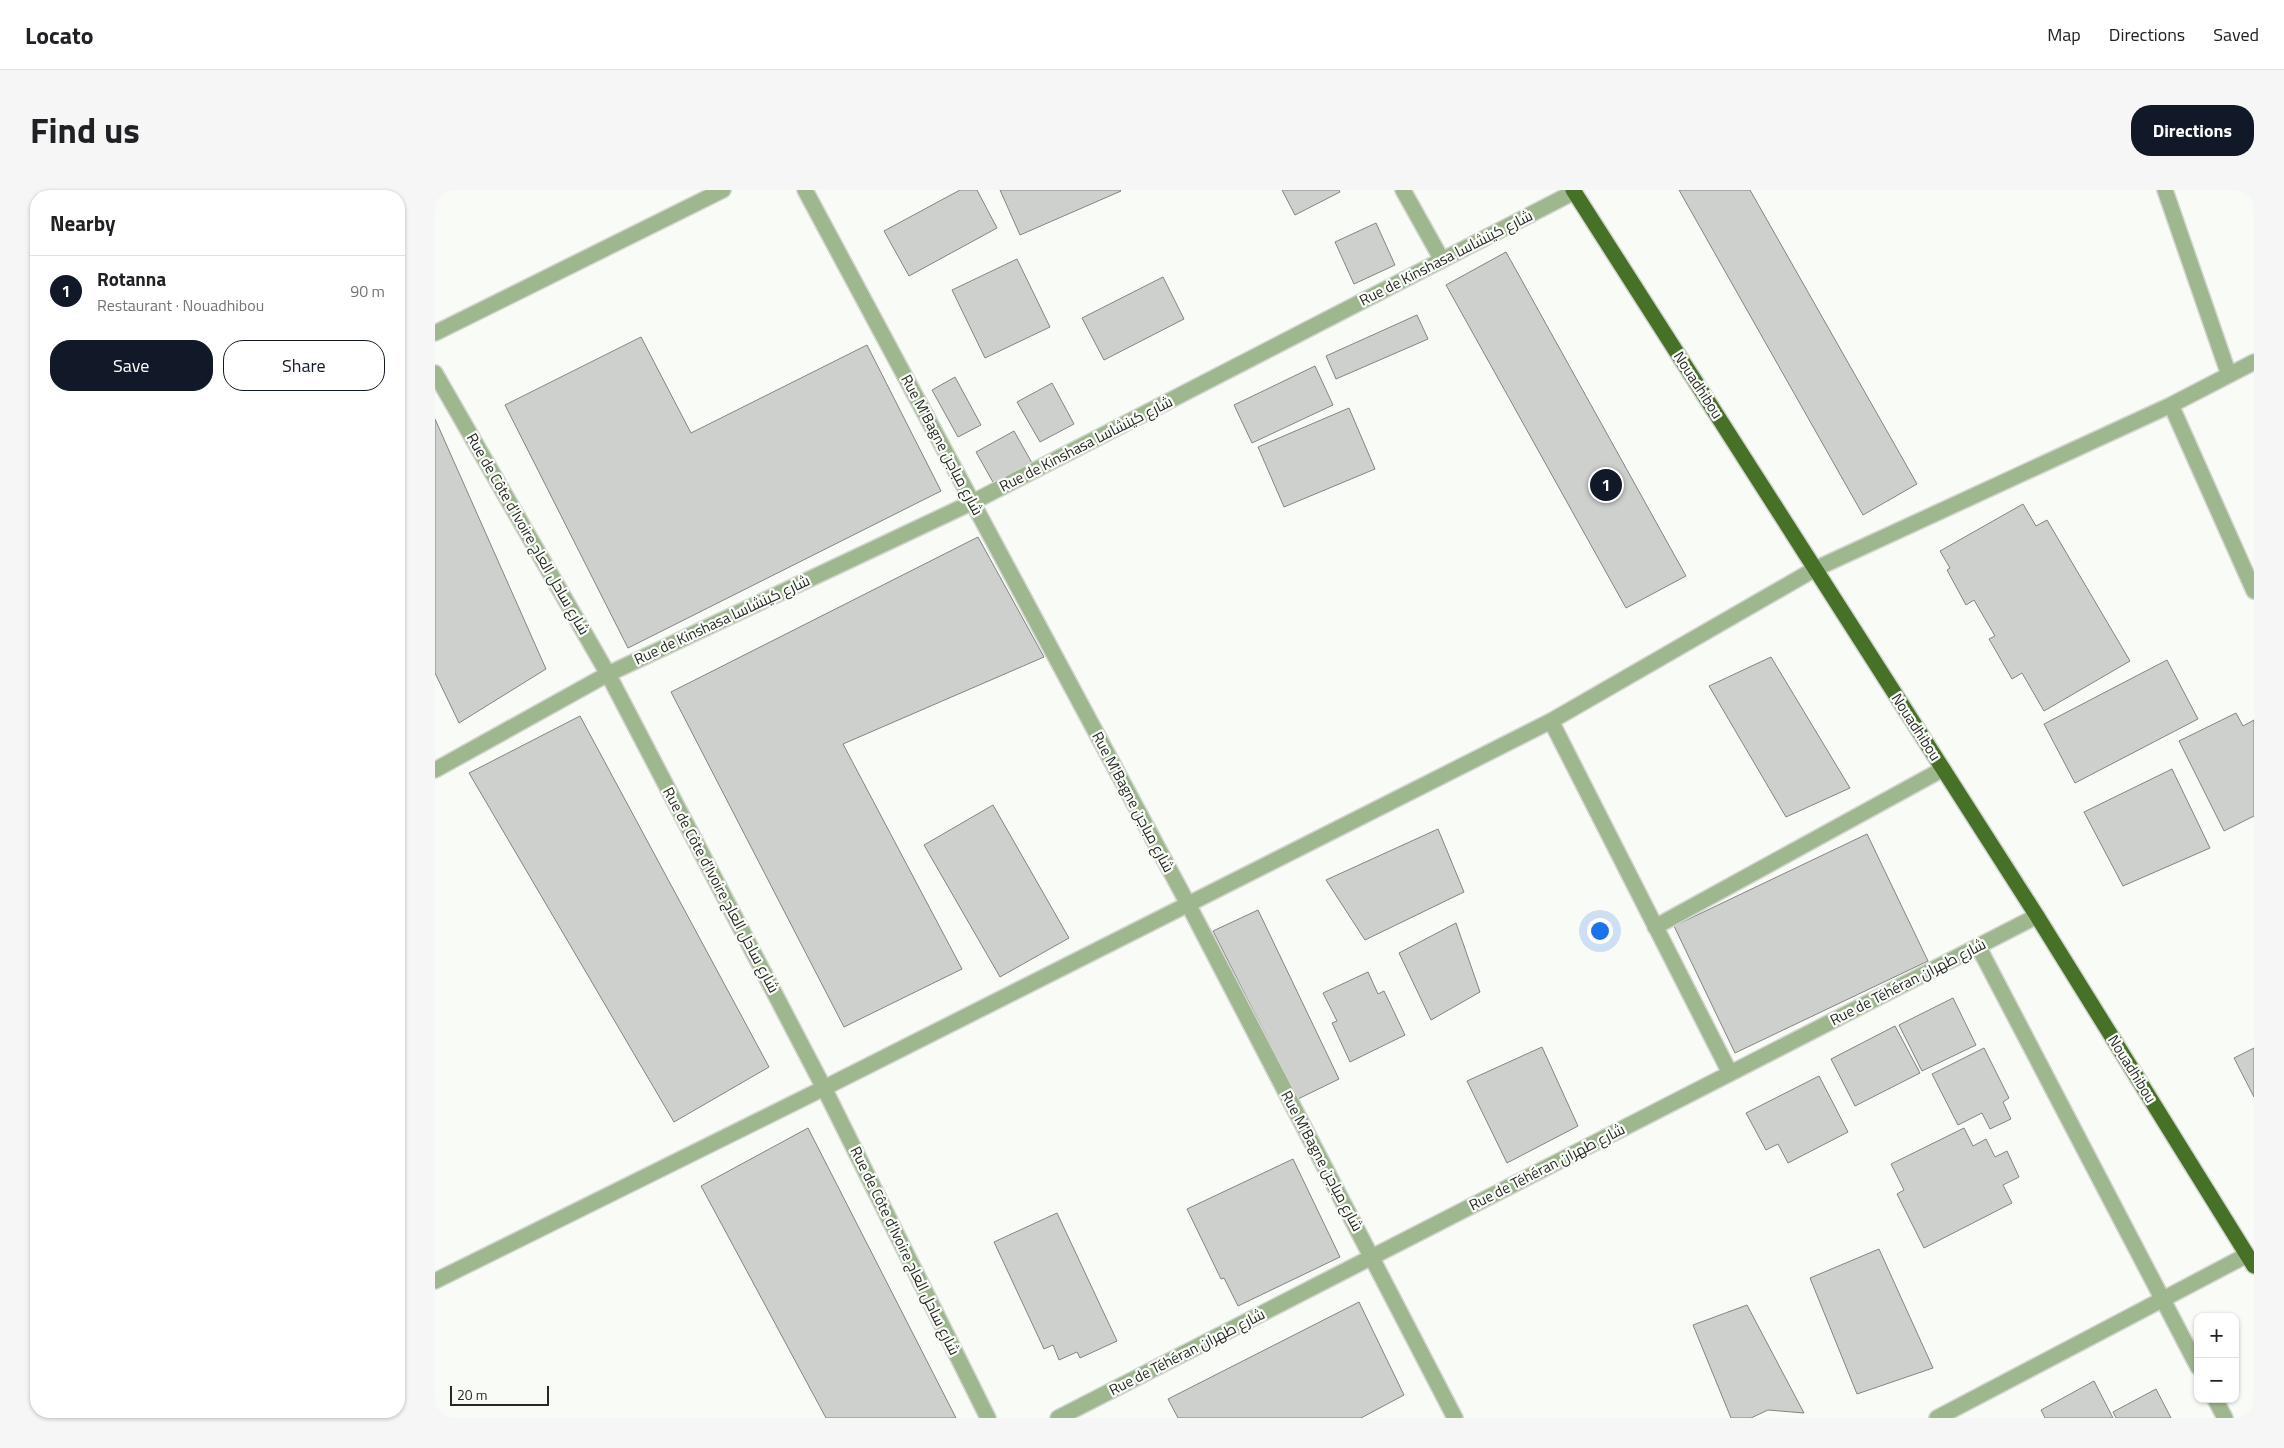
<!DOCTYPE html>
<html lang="en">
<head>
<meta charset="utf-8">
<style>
	:root { --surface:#fff; --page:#f6f6f6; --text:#202124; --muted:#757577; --line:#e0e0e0; --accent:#111827 }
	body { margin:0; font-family:"Titillium Web",Cairo,sans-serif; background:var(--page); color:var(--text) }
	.controls { position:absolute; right:15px; bottom:15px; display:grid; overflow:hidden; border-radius:10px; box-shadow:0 1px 4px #0004 }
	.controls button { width:45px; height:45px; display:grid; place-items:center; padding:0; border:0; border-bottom:1px solid var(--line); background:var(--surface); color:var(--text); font:25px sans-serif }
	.scale { position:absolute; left:15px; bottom:12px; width:99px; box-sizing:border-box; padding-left:5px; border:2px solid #272826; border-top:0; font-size:14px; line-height:18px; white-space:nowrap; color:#272826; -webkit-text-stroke:4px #f9fbf7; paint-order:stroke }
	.you { position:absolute; left:1164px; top:740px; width:18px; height:18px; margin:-12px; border:4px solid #fff; border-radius:50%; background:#1a73e8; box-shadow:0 0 0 8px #1a73e833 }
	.badge { display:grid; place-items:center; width:32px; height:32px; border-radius:50%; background:var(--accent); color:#fff; font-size:16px; font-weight:700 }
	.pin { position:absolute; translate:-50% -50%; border:2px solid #fff; box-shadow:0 1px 5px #0006 }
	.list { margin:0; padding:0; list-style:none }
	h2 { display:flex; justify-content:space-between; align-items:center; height:65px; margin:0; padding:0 20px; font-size:21px }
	h2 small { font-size:16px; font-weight:400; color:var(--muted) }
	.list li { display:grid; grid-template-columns:32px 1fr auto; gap:15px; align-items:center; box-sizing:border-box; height:70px; padding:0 20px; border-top:1px solid var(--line) }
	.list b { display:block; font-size:19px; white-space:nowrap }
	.list p { margin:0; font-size:16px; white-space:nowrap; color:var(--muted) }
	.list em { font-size:16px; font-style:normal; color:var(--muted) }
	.actions { display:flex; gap:10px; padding:15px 20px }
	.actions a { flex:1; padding:11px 0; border:1px solid var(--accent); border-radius:20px; text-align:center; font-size:18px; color:var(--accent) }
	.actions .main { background:var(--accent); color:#fff }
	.map { position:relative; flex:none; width:1819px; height:1228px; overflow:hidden; border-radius:20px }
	header { display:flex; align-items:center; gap:30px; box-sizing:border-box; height:70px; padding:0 25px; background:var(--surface); border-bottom:1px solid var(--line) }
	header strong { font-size:24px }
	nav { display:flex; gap:28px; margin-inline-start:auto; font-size:18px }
	.intro { display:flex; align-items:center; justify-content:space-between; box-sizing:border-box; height:120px; padding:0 30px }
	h1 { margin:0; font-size:35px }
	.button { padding:12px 22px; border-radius:20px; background:var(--accent); color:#fff; font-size:18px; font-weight:700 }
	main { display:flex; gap:30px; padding:0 30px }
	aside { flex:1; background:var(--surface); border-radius:20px; box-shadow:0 1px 4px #0004 }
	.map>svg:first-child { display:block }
</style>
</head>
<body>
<header>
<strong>Locato</strong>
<nav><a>Map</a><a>Directions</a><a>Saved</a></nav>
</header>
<div class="intro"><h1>Find us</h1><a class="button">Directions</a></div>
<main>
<aside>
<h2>Nearby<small></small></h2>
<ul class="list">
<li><span class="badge">1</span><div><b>Rotanna</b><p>Restaurant · Nouadhibou</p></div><em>90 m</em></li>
</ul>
<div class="actions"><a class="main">Save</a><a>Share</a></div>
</aside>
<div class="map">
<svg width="1819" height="1228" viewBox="0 0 1819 1228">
	<rect width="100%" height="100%" fill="#f9fbf7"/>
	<path fill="#cdd0cc" stroke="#838581" d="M525,0H542L562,38L474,86L449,41Z
		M565,0H685L686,1L585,45Z
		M847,0H904L905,2L860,25Z
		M1244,0H1315L1482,294L1428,325Z
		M941,33L960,75L919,94L900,52Z
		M1071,62L1251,386L1191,418L1011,95Z
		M582,69L615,137L550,168L517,100Z
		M728,87L749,129L669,170L647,128Z
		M982,125L993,149L901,189L891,166Z
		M206,147L256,243L432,155L506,301L193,458L70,215Z
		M880,176L898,215L817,253L799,215Z
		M520,187L546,235L523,247L497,200Z
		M617,193L639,234L605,252L582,212Z
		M914,218L940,279L849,317L823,257Z
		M0,229L111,479L24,533L0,483Z
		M579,241L597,273L559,294L541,262Z
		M1588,314L1601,336L1612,330L1695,471L1609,521L1587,483L1577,489L1554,449L1560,446L1539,410L1531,415L1512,380L1515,378L1505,361Z
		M543,347L609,467L408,554L527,779L409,837L236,502Z
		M1336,467L1415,598L1351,627L1274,496Z
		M1732,470L1763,529L1640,593L1609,534Z
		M1801,523L1808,536L1819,530V626L1789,641L1744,551Z
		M145,526L334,877L239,932L34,583Z
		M1737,579L1775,658L1688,696L1649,622Z
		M558,615L634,748L565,787L489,655Z
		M1003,639L1029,702L930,750L891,690Z
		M1432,644L1493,771L1300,863L1239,736Z
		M823,720L904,889L863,909L778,741Z
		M1021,733L1045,802L996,830L964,763Z
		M933,782L943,804L949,801L970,845L915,872L897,833L902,831L888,803Z
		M1518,808L1541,855L1487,881L1464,835Z
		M1460,836L1485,883L1420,916L1396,869Z
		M1107,857L1143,936L1072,973L1032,891Z
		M1549,858L1574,908L1568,912L1576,929L1555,939L1547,923L1523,935L1497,884Z
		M1819,858V907L1799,868Z
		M1384,886L1413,942L1353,973L1343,954L1331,960L1311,923Z
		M373,938L521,1228H391L266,996Z
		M1529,938L1538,956L1551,949L1560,967L1572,961L1584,987L1568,995L1577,1013L1489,1058L1462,1004L1469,1000L1456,974Z
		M858,969L905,1067L803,1116L789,1088L786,1089L752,1019Z
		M622,1023L682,1151L645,1168L642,1162L624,1170L618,1155L609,1159L559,1052Z
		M1444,1059L1498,1178L1422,1204L1375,1088Z
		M924,1112L969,1205L926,1228H743L733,1209Z
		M1312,1115L1369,1223L1333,1220L1316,1228H1296L1258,1135Z
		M1659,1191L1678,1228H1610L1606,1220Z
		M1721,1199L1736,1228H1681L1678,1222Z"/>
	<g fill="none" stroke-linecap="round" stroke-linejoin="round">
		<g stroke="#d3d5d1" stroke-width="18">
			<path id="service" d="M968,0L1007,70
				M1543,756L1763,1177
				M1780,1209L1790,1228"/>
		</g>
		<g stroke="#d3d5d1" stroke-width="18">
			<path id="minor" d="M370,0L753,714L1020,1228
				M1730,0L1794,185
				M0,143L288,0
				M0,183L173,484L389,898L553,1228
				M1736,215L1819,401
				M1116,531L1295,883
				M0,580L173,484L538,312L1139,2
				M1220,737L1508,579
				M0,1091L389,898L1116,531L1380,379L1736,215L1819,172
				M623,1228L1602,726
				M1502,1228L1812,1065"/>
		</g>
		<g stroke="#d3d5d1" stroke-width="18">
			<path id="trunk" d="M1138,0L1602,726L1819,1076"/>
		</g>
		<use href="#service" stroke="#9eb78f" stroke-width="15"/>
		<use href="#minor" stroke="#9eb78f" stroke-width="15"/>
		<use href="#trunk" stroke="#477127" stroke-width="15"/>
	</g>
	<g text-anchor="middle" stroke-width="4.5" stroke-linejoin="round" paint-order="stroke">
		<g font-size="15" fill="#272826" stroke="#f9fbf7">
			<text transform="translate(1011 68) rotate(-27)" y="5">Rue de Kinshasa شارع كينشاسا</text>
			<text transform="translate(1263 195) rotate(57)" y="5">Nouadhibou</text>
			<text transform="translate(651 254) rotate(-27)" y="5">Rue de Kinshasa شارع كينشاسا</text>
			<text transform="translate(507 255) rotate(62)" y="5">Rue M'Bagne شارع مباجن</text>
			<text transform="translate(93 344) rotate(60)" y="5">Rue de Côte d'Ivoire شارع ساحل العاج</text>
			<text transform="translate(287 430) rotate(-25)" y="5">Rue de Kinshasa شارع كينشاسا</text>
			<text transform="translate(1481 537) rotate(57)" y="5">Nouadhibou</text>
			<text transform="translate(698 612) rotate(62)" y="5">Rue M'Bagne شارع مباجن</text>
			<text transform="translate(286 700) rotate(62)" y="5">Rue de Côte d'Ivoire شارع ساحل العاج</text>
			<text transform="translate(1473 792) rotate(-27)" y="5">Rue de Téhéran شارع طهران</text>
			<text transform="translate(1697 879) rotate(58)" y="5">Nouadhibou</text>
			<text transform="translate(887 971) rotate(62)" y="5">Rue M'Bagne شارع مباجن</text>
			<text transform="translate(1112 977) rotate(-27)" y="5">Rue de Téhéran شارع طهران</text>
			<text transform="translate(470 1061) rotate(64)" y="5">Rue de Côte d'Ivoire شارع ساحل العاج</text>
			<text transform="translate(752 1162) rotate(-27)" y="5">Rue de Téhéran شارع طهران</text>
		</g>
	</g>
</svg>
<div class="controls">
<button>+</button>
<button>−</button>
</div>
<div class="scale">20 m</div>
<div class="you"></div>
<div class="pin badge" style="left:1171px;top:295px">1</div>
</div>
</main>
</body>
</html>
